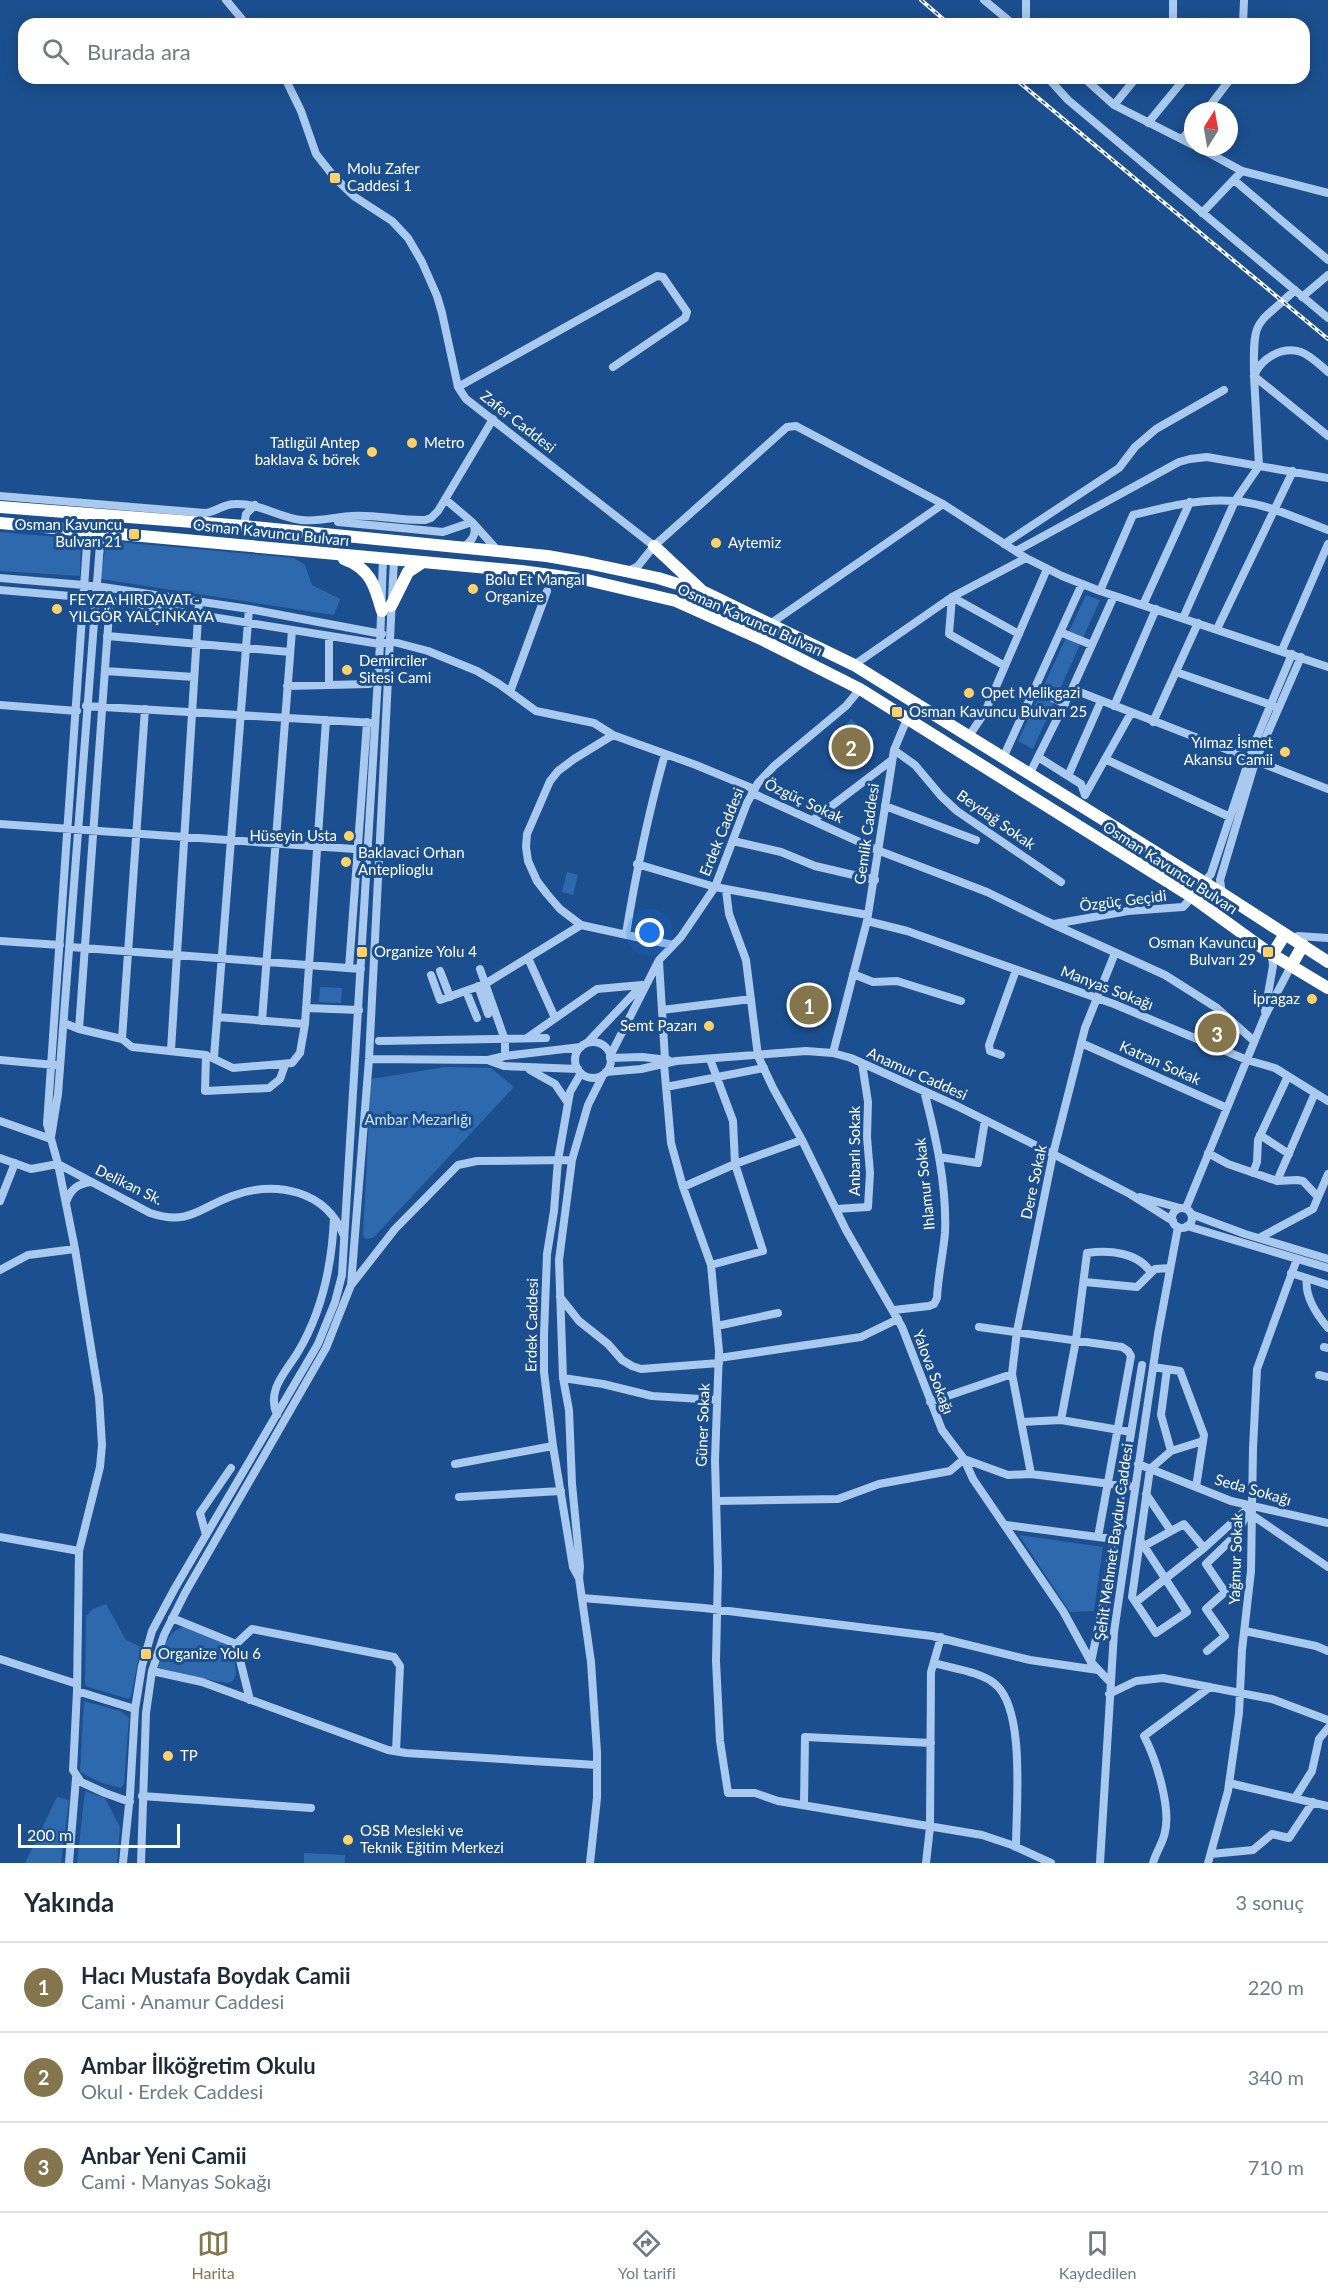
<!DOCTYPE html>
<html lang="tr">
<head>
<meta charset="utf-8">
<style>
	:root { --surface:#fff; --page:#f2f2f3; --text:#1f2937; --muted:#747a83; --line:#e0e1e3; --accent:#84754c }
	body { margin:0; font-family:Lato,sans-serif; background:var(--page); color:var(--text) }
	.compass { position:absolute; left:1184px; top:102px; width:54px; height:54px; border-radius:50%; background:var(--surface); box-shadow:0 3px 15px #0003; rotate:11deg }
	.scale { position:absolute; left:18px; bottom:15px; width:162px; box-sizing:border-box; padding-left:6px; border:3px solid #fff; border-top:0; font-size:16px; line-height:21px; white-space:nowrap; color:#fff; -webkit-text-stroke:4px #1b4f8f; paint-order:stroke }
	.you { position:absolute; left:650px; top:933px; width:21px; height:21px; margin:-15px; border:4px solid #fff; border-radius:50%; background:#1a73e8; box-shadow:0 0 0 9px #1a73e833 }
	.badge { display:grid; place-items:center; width:39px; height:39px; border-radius:50%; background:var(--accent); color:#fff; font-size:20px; font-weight:700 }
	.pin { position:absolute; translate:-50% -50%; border:3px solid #fff; box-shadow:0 2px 6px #0006 }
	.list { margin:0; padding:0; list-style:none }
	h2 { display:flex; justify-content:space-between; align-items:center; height:78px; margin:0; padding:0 24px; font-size:26px }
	h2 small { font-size:20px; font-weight:400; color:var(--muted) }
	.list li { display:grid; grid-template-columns:39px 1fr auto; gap:18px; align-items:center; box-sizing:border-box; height:90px; padding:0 24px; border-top:2px solid var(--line) }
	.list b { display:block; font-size:22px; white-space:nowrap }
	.list p { margin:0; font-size:20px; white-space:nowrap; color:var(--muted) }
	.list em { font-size:20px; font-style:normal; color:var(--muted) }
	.icon { flex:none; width:33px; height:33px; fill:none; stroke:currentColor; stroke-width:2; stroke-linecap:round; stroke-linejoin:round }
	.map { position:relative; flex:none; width:1328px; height:1863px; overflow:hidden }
	.search { position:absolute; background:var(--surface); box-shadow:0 3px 15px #0003; left:18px; right:18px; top:18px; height:66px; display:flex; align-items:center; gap:15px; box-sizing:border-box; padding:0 21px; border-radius:18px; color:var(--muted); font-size:22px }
	.sheet { height:348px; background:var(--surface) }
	nav { display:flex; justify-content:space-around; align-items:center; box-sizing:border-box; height:84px; border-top:2px solid var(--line); background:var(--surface); font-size:16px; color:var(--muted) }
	nav a { display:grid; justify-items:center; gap:3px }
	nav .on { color:var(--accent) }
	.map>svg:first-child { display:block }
</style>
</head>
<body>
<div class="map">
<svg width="1328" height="1863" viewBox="0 0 1328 1863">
	<rect width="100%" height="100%" fill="#1b4f8f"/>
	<path fill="#2e69ad" d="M0,532L81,539L80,576L0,571Z
		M106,541L294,558L305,565L312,585L340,599L334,615L101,579Z
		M1086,595L1100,600L1033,749L1018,741Z
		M851,719L875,739L859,757L836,737Z
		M567,872L578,875L573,895L562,892Z
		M320,987L342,988L341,1003L319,1002Z
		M445,1067L491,1068L514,1087L373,1238L366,1239L363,1236L371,1079Z
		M1019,1535L1103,1547L1094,1611L1070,1612Z
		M106,1604L126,1640L141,1647L131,1696L129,1699L88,1687L85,1684L86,1616L93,1609Z
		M183,1627H188C206,1635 235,1641 235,1664C236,1671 237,1676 232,1682C225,1686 172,1670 158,1668C163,1652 165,1633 183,1627Z
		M84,1701L120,1711L129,1718L124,1784L121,1788L102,1783L80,1772Z
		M85,1791L105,1798L120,1827L117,1863H77Z
		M57,1797L69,1800L61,1863H25Z
		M304,1853L345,1855V1863H304Z"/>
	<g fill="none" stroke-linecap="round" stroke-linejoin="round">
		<path stroke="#a9c9ee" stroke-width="8" d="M226,0L246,24
			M984,0L1013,24
			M1026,0V24
			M1173,0V24
			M1243,24L1244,0
			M285,78L301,111L316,154L335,178L355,197L392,221L408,238L422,262L437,296L442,313L458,387L466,399L654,546
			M1048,78L1068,100L1328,318
			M1084,78L1114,105L1193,145
			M1114,105L1136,78
			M1206,111L1231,78
			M1148,123L1185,78
			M1182,139L1193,126
			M1198,147L1242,171L1328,193
			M1234,180L1328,260
			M1202,213L1242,171
			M1302,297L1328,275
			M1254,373C1253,316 1256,327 1295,290
			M1254,376L1328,436
			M458,387L657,276L663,277L687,312L685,318L613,367
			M0,496L205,513C216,512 223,504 235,504C259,503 278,517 301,520C319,522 334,517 351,516C375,514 400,521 425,520L431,518L438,511L493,419
			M445,499L472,522L499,552
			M338,522L443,532L472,522
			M244,526L246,514L255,505
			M88,530L47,1124L58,1164L75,1249L99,1397L102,1445L100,1467L79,1551L77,1691L73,1770L81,1782L105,1793L130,1802
			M1004,544L1119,468L1135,447L1156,429L1224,390
			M463,548C471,541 478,535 473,523
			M1016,551L1179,462L1190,459L1207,457L1328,478
			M628,571L638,566L654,546L787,427L796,426L943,504L1026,558L1062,576L1100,591L1328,667
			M0,578L96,586L249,609L382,634
			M0,590L94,598L380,644L390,641L428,651L477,671L499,684L536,711L594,723L613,735L696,765L754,789
			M1100,591L1133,515C1166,507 1200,498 1234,501C1266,503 1298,519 1328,530
			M1143,605L1190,502
			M1183,618L1235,501L1259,466L1254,376C1261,358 1282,346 1301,352C1310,355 1320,365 1328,372
			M770,624L943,504
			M1217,629L1293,471
			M1060,632L1092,645
			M107,636L290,652
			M1282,650L1328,544
			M854,665L952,597L1026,558
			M1005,666L949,634L952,597L1019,634
			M105,671L194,677
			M1176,672L1274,706
			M329,685V636
			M287,686L369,684
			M1035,689L1065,704
			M1072,689L1328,789
			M510,692L547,591
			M0,705L77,711
			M86,706L375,723
			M1114,706L1156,609
			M1153,722L1198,623
			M613,735L574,759L558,771L550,781L527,834L526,847L528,861L537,881L547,894L560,909L581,925L673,945
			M969,736L985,712L1047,569
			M894,750L915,765L941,796L957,811L1061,882
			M1038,757L1081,784L1085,795
			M1003,758L1082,584
			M1105,759L1230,817
			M1029,775L1072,689L1114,596
			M1068,776L1101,701
			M752,793L877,850L987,892L1046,921L1165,975L1217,1008L1254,1041
			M1085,795L1131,713
			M885,806L976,840
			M813,820L892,760
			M0,824L369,850
			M733,841L781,852L815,866L875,880
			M637,864L715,887L868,915
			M1201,881L1207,879L1211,874L1255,742L1292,654
			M726,890L729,914L746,960L758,1056L773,1088L802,1140L846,1230L902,1327L942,1430L964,1459L973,1479L1063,1611L1091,1662L1109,1681
			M1222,893L1220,880L1255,762L1301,657
			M867,921L907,931L1114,1004L1247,1060L1275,1068L1328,1101
			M1054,924L1128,911L1183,907L1192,897
			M626,934C636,873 648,814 665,754
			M1292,938L1298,936L1328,938
			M0,941L60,945
			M70,947L361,969
			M528,958L555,1018
			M659,962L665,1059
			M349,968L367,722
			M480,969L505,1040V1056
			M440,971L450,997
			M853,974L873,982L897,981L961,1001
			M431,975L440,1000L485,984L581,925
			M478,986L488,1014
			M466,991L477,1018
			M306,1008L359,1010
			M662,1010L751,999
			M1265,1011L1273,966L1272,955
			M217,1017L305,1024
			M262,1021L292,630
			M64,1023L79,1029L110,600
			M79,1029L122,1039L132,1047L206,1055L233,1068L292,1063L300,1053L305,1024L326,720
			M527,1038L597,989L642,985
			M122,1039L145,709
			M379,1041L546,1038
			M575 1060a18 18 0 1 1 36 0a18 18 0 1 1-36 0Z
			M587,1043L642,985
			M1081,1043L1227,1108
			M171,1050L199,602
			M833,1053L867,921L894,750L907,719
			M206,1055L205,1091L269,1088L280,1079L285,1065
			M1001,1055L990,1051L989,1045L1016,970
			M610,1056L659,960L681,937L715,887L747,803L758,783L774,766L846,706L860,689
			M214,1057L249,609
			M610,1058L642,1057L668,1060
			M369,1059L488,1060L505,1056L581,1047
			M710,1059L733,1121L735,1164L763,1251L711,1265
			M0,1060L55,1065
			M490,1061L504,1066L578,1069
			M664,1064L671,1143L683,1187L711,1265L719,1351L715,1460L718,1570L716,1661L720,1741L728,1793H755L778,1801L982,1835L1012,1845L1051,1863
			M530,1070L555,1084L568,1103
			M606,1072L641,1069L676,1061L806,1051L833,1053L851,1058L957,1106L1053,1154L1130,1194L1173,1221
			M666,1087L764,1068
			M0,1121L51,1139
			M1260,1135L1289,1154
			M51,1137L58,1094L101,531
			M1208,1153L1228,1164L1277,1181L1297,1180L1303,1181L1318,1197
			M939,1157L978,1163L985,1120
			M0,1158L31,1169L58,1164
			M58,1164L150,1213C189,1226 199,1208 232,1196C276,1180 326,1190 344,1236
			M1253,1173L1257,1162L1258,1140L1288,1076
			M1277,1181L1315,1093
			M683,1187L735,1164L802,1140
			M1140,1197L1180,1208
			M0,1201L15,1163
			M66,1202C71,1189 77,1184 91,1182
			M1186,1208L1264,1018L1291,966
			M1172 1218a10 10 0 1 1 20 0a10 10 0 1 1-20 0Z
			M836,1209L868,1207L870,1173L867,1137L868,1102L862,1063
			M1191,1214L1245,1234L1328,1259
			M1187,1226L1328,1268
			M1259,1238L1313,1209L1328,1174
			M0,1270L28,1255L75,1249
			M1291,1273L1328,1285
			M1307,1278C1304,1296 1317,1315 1328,1328
			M1085,1282L1137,1287L1155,1269L1170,1268
			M352,1284L395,1229L458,1165L477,1161L572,1160
			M560,1297L579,1321L608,1344L622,1360L632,1366L641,1369L719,1363
			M894,1310L929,1306L934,1304L937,1298C938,1276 943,1255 945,1233C947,1186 936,1137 924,1091
			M717,1326L778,1313
			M979,1327L1122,1347L1128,1351L1131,1356L1098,1537
			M1324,1347L1328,1348
			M719,1358L861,1337L898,1319
			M1153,1367L1180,1371L1204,1435L1196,1487
			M1167,1369L1161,1415L1171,1451
			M1319,1375L1328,1377
			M563,1378L603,1384L652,1396L717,1400
			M930,1402L1012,1374
			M277,1415C266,1390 286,1372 298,1352C322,1312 332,1264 334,1218
			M1022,1422L1061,1420
			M1131,1432L1061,1420L1076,1340L1087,1253C1109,1250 1139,1252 1151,1273
			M455,1464L553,1446
			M1138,1464L1231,1501L1328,1523
			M1031,1474L1012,1374L1017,1331L1053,1154L1085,1028L1115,953
			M1146,1494L1171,1531
			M459,1497L561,1491
			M716,1501L838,1499L879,1484L950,1471L964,1459L1008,1475L1031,1474L1135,1487
			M1252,1515L1328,1567
			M1006,1525L1113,1539
			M206,1535L200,1513L231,1468
			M0,1537L79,1551
			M1140,1540L1187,1612L1156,1633L1132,1597L1150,1469L1171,1451L1203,1441
			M1144,1546L1184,1524L1204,1548
			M579,1578L573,1567L553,1446L544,1372V1335L547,1254L554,1211L558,1160L570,1092L581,1073
			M582,1598L704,1608L932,1636L1030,1660L1098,1670
			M1136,1602L1204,1548L1246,1510
			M172,1618L236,1644
			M1245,1631L1316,1646L1328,1651
			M236,1644L252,1629L394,1657L400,1666L396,1751
			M236,1644L250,1700
			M1207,1651L1225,1636L1206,1609L1225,1592L1206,1564L1236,1535L1251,1506
			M0,1659L77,1684
			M1091,1662L1104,1600L1142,1365
			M934,1663C951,1668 982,1672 995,1684C1026,1709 1016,1808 1016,1847
			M152,1671L202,1682L388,1750L406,1753L597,1765
			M77,1691L135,1709
			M1109,1694L1136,1681L1163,1678L1272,1699L1328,1720
			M1229,1783L1328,1806
			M142,1796L311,1808
			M1295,1798L1312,1771L1319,1739L1328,1728
			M804,1804L805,1737L931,1743
			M1211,1854L1253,1850L1272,1834L1289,1838L1313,1802
			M69,1863L76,1778
			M123,1863L130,1795L135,1709L142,1666L152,1631L175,1588L318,1344L335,1302L342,1275L380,644L383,558
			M141,1863L146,1713L152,1671L164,1635L185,1593L326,1348L351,1285L369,1059L394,559
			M590,1863L597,1798V1752L591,1662L579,1578L580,1567L572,1484L569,1410L563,1378L559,1260L572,1160L588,1105L603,1075
			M926,1863L930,1827L931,1672L941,1637
			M1100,1863L1114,1632L1158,1334L1178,1227
			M1153,1863C1156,1852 1163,1843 1165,1832C1171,1807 1156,1759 1144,1736L1210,1687
			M1208,1863L1228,1791L1239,1713L1242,1650L1251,1571L1253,1448L1257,1369L1297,1259"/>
		<path stroke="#fff" stroke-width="12" d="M0,507L244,526L547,556L587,563L658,578L704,592L854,665L1223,894L1328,962
			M0,523L521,571L587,580L676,601L761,639L860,689L1192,897L1268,952L1328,988
			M654,546L701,590
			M344,559C370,568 375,586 382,611
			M391,606L408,572L423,562
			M1272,955L1285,934
			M1291,966L1303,945"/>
		<g stroke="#fff" stroke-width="4">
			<path id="rail" d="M921,0L949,24
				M1014,78L1328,339"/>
		</g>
		<use href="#rail" stroke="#1b4f8f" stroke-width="1.5" stroke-dasharray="4.5" stroke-linecap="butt"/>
	</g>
	<g fill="#ffd166" stroke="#1b4f8f" stroke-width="2">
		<rect x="329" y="172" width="12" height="12" rx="3"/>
		<circle cx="412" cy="443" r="6"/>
		<circle cx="372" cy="452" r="6"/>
		<rect x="128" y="528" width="12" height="12" rx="3"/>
		<circle cx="716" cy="543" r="6"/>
		<circle cx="473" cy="589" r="6"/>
		<circle cx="57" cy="609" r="6"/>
		<circle cx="347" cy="670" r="6"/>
		<circle cx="969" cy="693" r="6"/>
		<rect x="891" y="706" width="12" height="12" rx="3"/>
		<circle cx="1285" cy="752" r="6"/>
		<circle cx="349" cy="836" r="6"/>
		<circle cx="346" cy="862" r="6"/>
		<rect x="356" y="946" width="12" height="12" rx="3"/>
		<rect x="1262" y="946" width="12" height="12" rx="3"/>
		<circle cx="1312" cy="999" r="6"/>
		<circle cx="709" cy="1026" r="6"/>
		<rect x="140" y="1648" width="12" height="12" rx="3"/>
		<circle cx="168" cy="1756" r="6"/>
		<circle cx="348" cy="1840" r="6"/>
	</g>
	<g text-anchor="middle" stroke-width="6" stroke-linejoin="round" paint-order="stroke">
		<g font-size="15" fill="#fff" stroke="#1b4f8f" text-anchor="start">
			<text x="347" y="174">Molu Zafer<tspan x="347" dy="17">Caddesi 1</tspan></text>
			<text x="360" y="448" text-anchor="end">Tatlıgül Antep<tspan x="360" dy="17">baklava &amp; börek</tspan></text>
			<text x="424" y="448">Metro</text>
			<text x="122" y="530" text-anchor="end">Osman Kavuncu<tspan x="122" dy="17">Bulvarı 21</tspan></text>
			<text x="728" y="548">Aytemiz</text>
			<text x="485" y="585">Bolu Et Mangal<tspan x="485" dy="17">Organize</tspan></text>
			<text x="69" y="605">FEYZA HIRDAVAT -<tspan x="69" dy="17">YILGÖR YALÇINKAYA</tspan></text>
			<text x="359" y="666">Demirciler<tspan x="359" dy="17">Sitesi Cami</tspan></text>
			<text x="981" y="698">Opet Melikgazi</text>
			<text x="909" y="717">Osman Kavuncu Bulvarı 25</text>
			<text x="1273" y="748" text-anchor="end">Yılmaz İsmet<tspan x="1273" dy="17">Akansu Camii</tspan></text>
			<text x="337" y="841" text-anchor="end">Hüseyin Usta</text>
			<text x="358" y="858">Baklavaci Orhan<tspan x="358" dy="17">Anteplioglu</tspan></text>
			<text x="1256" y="948" text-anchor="end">Osman Kavuncu<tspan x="1256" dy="17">Bulvarı 29</tspan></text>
			<text x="374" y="957">Organize Yolu 4</text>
			<text x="1300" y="1004" text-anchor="end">İpragaz</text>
			<text x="697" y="1031" text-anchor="end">Semt Pazarı</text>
			<text x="158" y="1659">Organize Yolu 6</text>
			<text x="180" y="1761">TP</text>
			<text x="360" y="1836">OSB Mesleki ve<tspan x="360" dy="17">Teknik Eğitim Merkezi</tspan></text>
		</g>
		<g font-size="15" fill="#fff" stroke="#1b4f8f">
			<text transform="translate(518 422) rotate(38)" y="5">Zafer Caddesi</text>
			<text transform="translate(271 533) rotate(6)" y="5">Osman Kavuncu Bulvarı</text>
			<text transform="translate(750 620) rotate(24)" y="5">Osman Kavuncu Bulvarı</text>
			<text transform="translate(804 801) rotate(25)" y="5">Özgüç Sokak</text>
			<text transform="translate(996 820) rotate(35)" y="5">Beydağ Sokak</text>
			<text transform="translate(722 832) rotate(-68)" y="5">Erdek Caddesi</text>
			<text transform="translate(867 834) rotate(-82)" y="5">Gemlik Caddesi</text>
			<text transform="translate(1170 868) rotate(33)" y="5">Osman Kavuncu Bulvarı</text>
			<text transform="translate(1123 901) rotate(-7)" y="5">Özgüç Geçidi</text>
			<text transform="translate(1107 988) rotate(21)" y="5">Manyas Sokağı</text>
			<text transform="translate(1160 1063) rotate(24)" y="5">Katran Sokak</text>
			<text transform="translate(917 1074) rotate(24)" y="5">Anamur Caddesi</text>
			<text transform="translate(855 1151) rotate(-90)" y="5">Anbarlı Sokak</text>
			<text transform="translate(1034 1182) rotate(-78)" y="5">Dere Sokak</text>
			<text transform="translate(925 1184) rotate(-96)" y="5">Ihlamur Sokak</text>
			<text transform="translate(129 1185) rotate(26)" y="5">Delikan Sk.</text>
			<text transform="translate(532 1325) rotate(-89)" y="5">Erdek Caddesi</text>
			<text transform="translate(933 1372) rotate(69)" y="5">Yalova Sokağı</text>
			<text transform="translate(703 1425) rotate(-88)" y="5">Güner Sokak</text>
			<text transform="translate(1253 1490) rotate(16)" y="5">Seda Sokağı</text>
			<text transform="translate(1114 1542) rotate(-82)" y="5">Şehit Mehmet Baydur Caddesi</text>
			<text transform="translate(1236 1559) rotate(-88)" y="5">Yağmur Sokak</text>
		</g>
		<g font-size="15" fill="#cfe3fa" stroke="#1b4f8f">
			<text x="418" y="1125">Ambar Mezarlığı</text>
		</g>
	</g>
</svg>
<svg class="compass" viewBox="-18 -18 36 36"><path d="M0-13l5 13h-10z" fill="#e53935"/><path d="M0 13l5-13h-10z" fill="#747a83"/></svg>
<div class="scale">200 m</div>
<div class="you"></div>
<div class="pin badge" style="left:809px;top:1005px">1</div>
<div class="pin badge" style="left:851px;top:747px">2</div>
<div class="pin badge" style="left:1217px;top:1033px">3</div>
<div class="search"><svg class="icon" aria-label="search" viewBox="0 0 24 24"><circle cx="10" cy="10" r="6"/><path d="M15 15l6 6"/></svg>Burada ara</div>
</div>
<section class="sheet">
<h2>Yakında<small>3 sonuç</small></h2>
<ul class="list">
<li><span class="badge">1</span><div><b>Hacı Mustafa Boydak Camii</b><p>Cami · Anamur Caddesi</p></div><em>220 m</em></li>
<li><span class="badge">2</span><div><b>Ambar İlköğretim Okulu</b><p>Okul · Erdek Caddesi</p></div><em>340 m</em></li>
<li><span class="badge">3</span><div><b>Anbar Yeni Camii</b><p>Cami · Manyas Sokağı</p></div><em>710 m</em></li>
</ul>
</section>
<nav>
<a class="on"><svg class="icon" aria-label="map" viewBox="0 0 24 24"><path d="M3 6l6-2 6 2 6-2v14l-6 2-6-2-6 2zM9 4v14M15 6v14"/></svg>Harita</a>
<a><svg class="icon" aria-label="directions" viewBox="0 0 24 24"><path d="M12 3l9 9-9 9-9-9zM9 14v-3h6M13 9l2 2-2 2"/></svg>Yol tarifi</a>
<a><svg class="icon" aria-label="saved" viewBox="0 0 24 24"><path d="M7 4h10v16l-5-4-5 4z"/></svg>Kaydedilen</a>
</nav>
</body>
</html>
